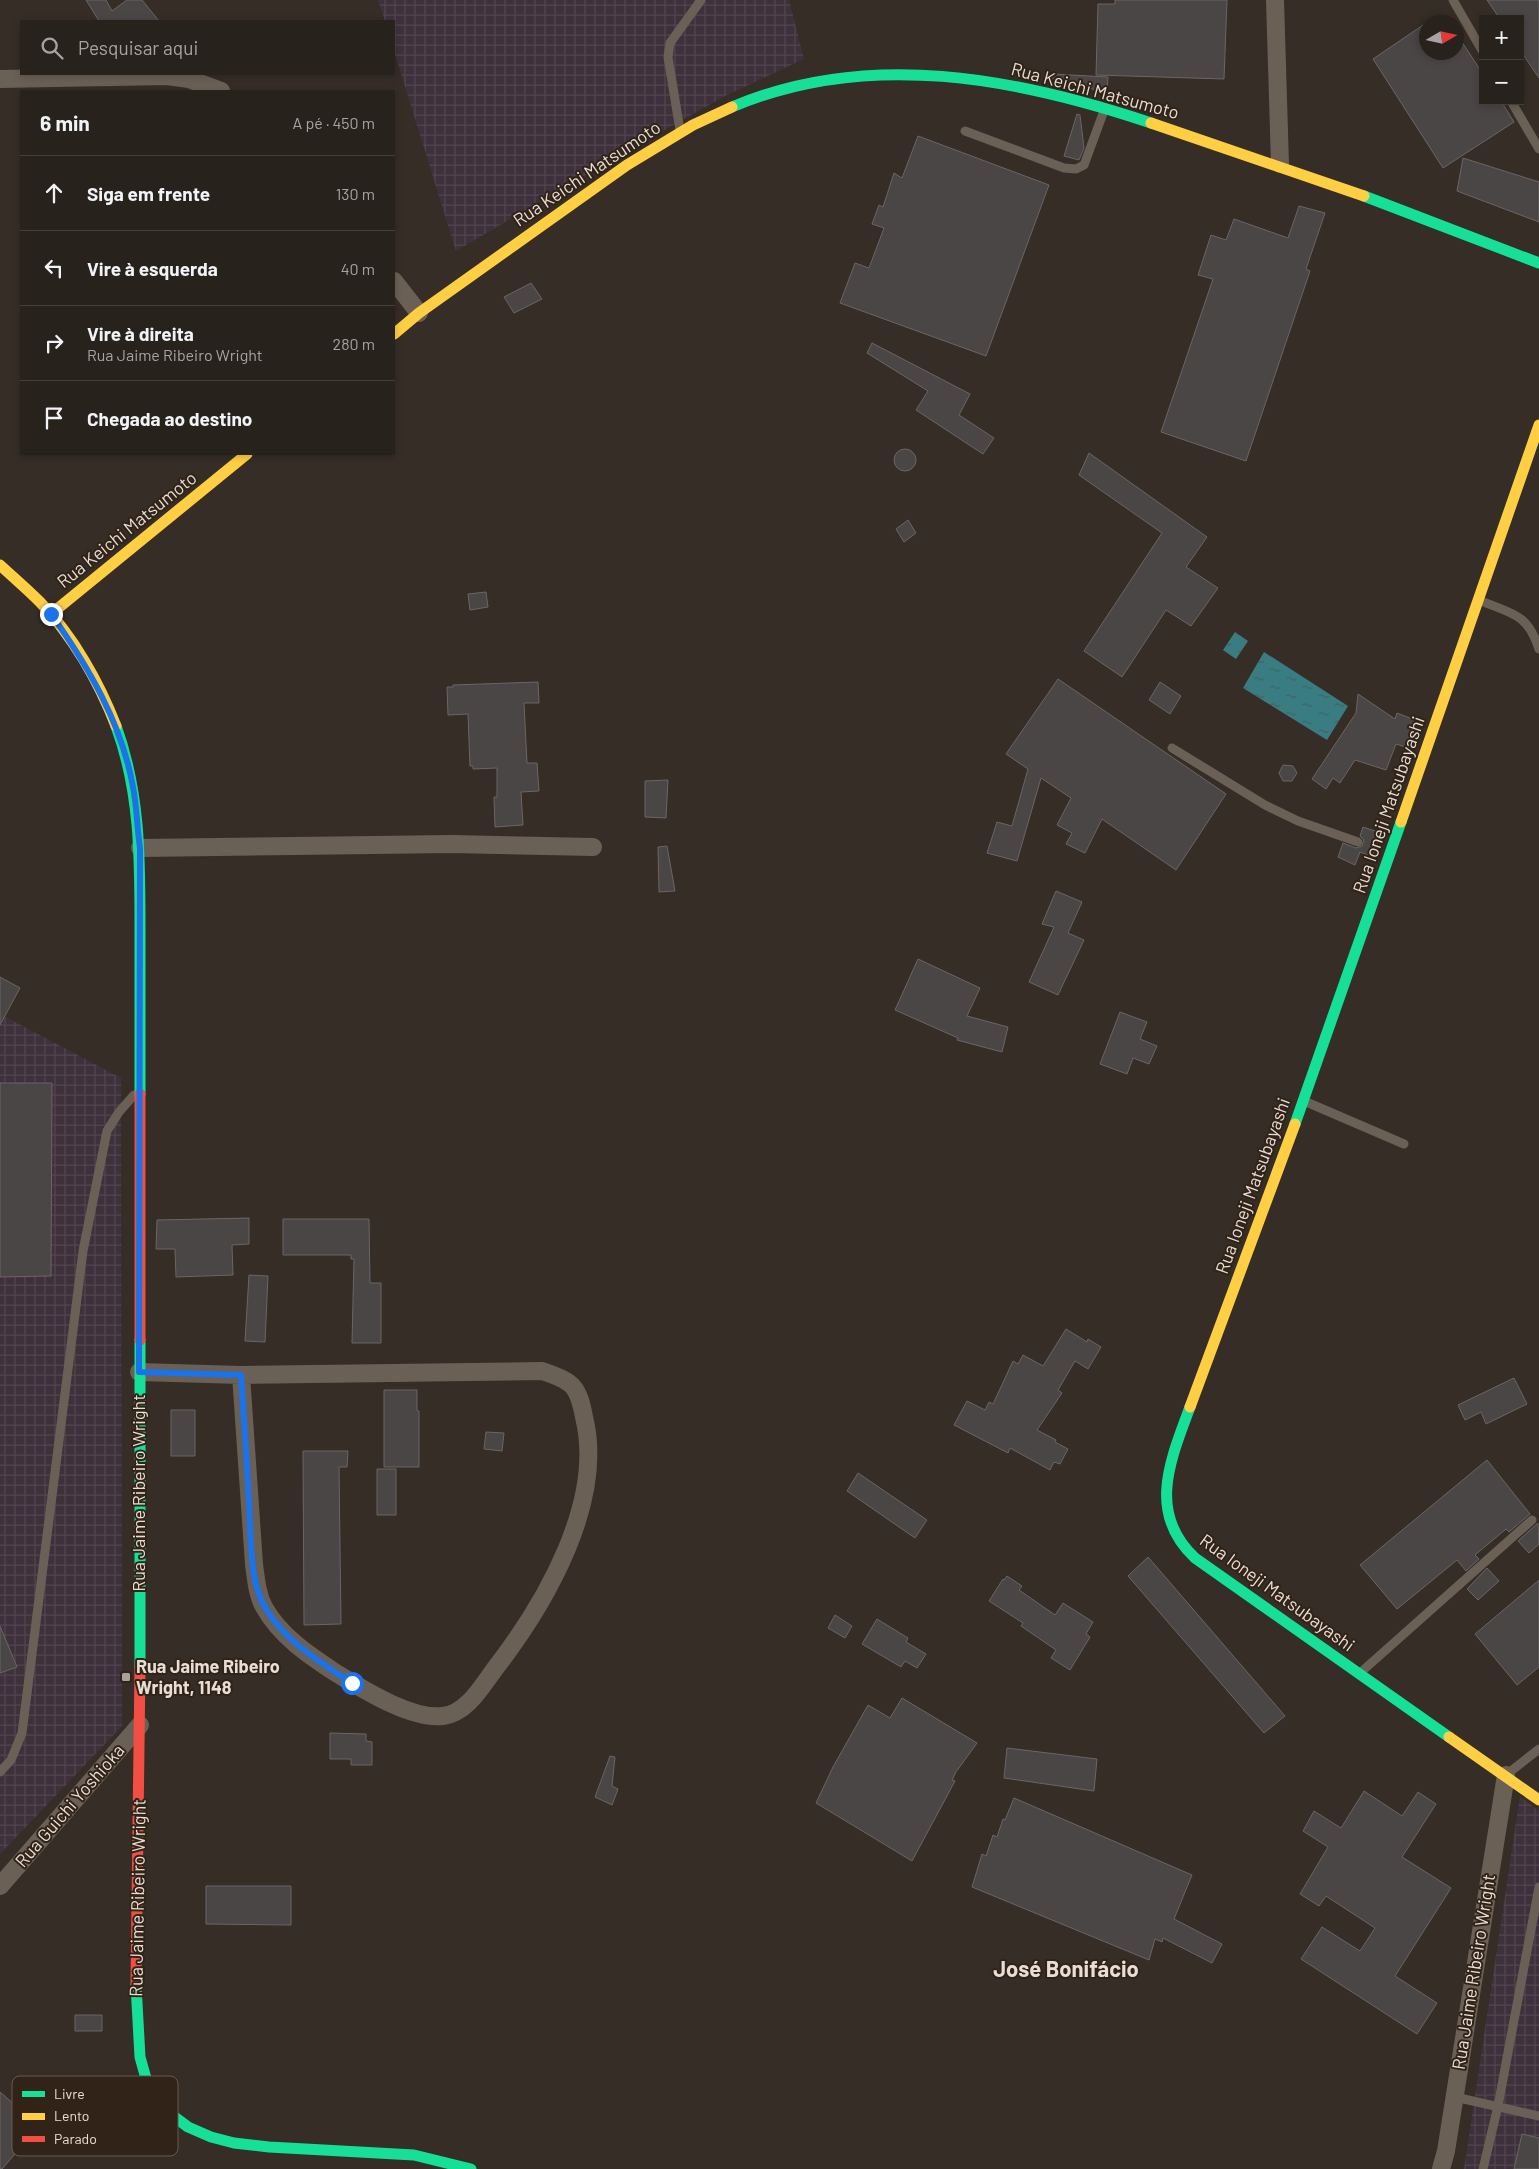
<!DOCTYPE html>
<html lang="pt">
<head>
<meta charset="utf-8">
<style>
	:root { --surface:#28221c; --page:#342f29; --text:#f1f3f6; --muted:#a5a4a3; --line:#443f3b }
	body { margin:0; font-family:Barlow,sans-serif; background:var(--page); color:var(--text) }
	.controls { position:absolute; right:15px; top:15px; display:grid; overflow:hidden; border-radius:0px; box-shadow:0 2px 8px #0003 }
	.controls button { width:45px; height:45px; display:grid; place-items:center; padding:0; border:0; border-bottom:1px solid var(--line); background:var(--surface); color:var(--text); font:25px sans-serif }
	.compass { position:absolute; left:1419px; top:15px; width:45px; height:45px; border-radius:50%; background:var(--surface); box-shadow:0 2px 8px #0003; rotate:81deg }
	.stop { position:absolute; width:15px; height:15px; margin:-11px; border:4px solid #1a73e8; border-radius:50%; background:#fff }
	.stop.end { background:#1a73e8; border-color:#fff; box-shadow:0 1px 5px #0008 }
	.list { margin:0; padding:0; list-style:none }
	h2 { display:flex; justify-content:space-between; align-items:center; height:65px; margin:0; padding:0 20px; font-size:21px }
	h2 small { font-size:16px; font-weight:400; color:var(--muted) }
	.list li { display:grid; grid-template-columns:32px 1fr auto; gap:15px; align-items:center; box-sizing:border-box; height:75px; padding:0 20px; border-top:1px solid var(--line) }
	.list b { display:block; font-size:19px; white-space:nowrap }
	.list p { margin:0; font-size:16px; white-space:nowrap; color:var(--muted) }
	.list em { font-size:16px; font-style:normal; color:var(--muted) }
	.icon { flex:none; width:28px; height:28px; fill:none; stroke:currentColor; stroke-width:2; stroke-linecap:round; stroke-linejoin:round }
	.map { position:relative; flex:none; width:1539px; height:2169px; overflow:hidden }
	.search { position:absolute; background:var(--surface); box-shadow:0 2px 8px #0003; left:20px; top:20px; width:375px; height:55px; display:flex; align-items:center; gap:12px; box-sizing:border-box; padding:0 18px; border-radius:0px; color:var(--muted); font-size:19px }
	.panel { position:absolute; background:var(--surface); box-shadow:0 2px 8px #0003; left:20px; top:90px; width:375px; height:365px; border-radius:0px }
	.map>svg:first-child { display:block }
</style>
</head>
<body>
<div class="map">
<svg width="1539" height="2169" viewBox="0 0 1539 2169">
	<defs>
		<pattern id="industrial-grid" width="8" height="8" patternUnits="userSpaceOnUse" patternTransform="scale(1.25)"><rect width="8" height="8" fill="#3f313c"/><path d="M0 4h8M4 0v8" fill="none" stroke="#52454e"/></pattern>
		<pattern id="water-ripples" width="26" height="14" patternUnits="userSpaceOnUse" patternTransform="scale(1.25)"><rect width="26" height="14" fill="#397d82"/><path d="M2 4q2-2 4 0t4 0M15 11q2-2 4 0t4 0" fill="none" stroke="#3f6364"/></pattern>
	</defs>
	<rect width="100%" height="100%" fill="#352d26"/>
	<path fill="url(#industrial-grid)" d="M378,0H789L804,59L725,96L613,159L456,251L394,51V21H385Z
		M0,1014L121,1078L122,1726L0,1854Z
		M1520,1796L1539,1811V2169H1464Z"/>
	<path fill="url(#water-ripples)" d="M1235,632L1248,641L1236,659L1223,650Z
		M1264,652L1348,706L1327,740L1243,688Z"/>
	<path fill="#4b4646" stroke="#6b6565" d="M86,0H106L112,11L127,0H142L159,21H99Z
		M1115,0H1227L1224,79L1096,75L1098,4H1115Z
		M1487,0H1539V78L1520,50V19H1500Z
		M1426,23V52H1456V33L1483,74V101H1501L1514,122L1443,168L1373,59Z
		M1053,74L1108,77L1107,93L1052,78Z
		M1077,114L1080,115L1084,148L1079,160L1064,156Z
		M918,136L1049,185L986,356L840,303L855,263L869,268L884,228L872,224L879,205L883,207L894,173L902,178Z
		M1463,158L1539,182V222L1457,191Z
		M1299,206L1325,213L1306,269L1310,271L1246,461L1161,432L1213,279L1198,275L1211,235L1226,240L1234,219L1288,238Z
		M531,283L542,299L514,313L504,297Z
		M872,343L970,394L959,415L994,438L983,454L916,410L928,391L867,353Z
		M894 460a11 11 0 1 1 22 0a11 11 0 1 1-22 0Z
		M1089,453L1207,537L1186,567L1218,588L1191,626L1166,610L1122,677L1084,651L1162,533L1079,475Z
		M908,520L916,533L904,542L896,529Z
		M486,592L488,607L470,610L468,594Z
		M1058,679L1226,794L1176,870L1102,819L1085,853L1066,844L1072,833L1057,825L1071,798L1041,778L1017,861L987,853L997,822L1012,826L1028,769L1006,754Z
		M538,682L539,703H524L527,763H537L539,791L521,792L523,825L495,827L494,797H497V768L473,769V766H470L468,714L448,715L447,687H453V685Z
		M1160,682L1181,696L1170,714L1149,700Z
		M1358,694L1395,719L1397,713L1415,720L1405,747L1396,744L1386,770L1355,760L1340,783L1333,778L1326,789L1312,779L1356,713Z
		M1283,765L1293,766L1297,773L1292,781H1283L1279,773Z
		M668,780L666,818L645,817V781Z
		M1363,827L1381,833L1372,857L1360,852L1355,865L1338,857L1343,843L1356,848L1362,846L1364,840L1360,836Z
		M667,846L675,891L659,892L658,847Z
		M1056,891L1082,902L1068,933L1084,940L1058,995L1029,982L1054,927L1042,924Z
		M918,959L980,988L967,1016L1008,1027L1002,1052L957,1040L958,1038L895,1010Z
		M0,977L20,988L0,1025Z
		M1120,1012L1147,1022L1140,1039L1157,1046L1149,1064L1133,1058L1127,1074L1100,1064Z
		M0,1083H52L51,1276L0,1277Z
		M249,1218V1244L232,1245L233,1275L176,1277L175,1249H156L157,1220Z
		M283,1219H369L370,1283H381V1343H352L354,1259H351V1255H283Z
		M249,1275L268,1276L265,1342L245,1341Z
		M1066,1329L1087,1342L1088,1339L1101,1347L1088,1369L1075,1361L1058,1390L1062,1393L1037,1430L1056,1440L1055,1442L1068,1449L1060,1464L1054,1462L1050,1470L1010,1448L1008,1453L954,1425L967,1401L985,1410L989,1402L993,1404L1013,1361L1018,1364L1023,1355L1043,1366Z
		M1514,1378L1527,1404L1486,1424L1481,1412L1465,1420L1458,1405Z
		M384,1390H417V1411H419V1467H384Z
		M171,1410H195V1456H171Z
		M486,1432L504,1433L502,1451L484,1449Z
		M303,1451H348L347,1467H339L341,1624L304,1625Z
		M1487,1460L1530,1514L1509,1532L1506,1529L1475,1555L1479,1559L1466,1571L1457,1560L1397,1609L1360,1565Z
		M377,1469H396V1515H377Z
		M858,1473L927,1520L915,1538L847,1491Z
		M1538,1523L1539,1544L1529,1553L1518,1541Z
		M1148,1557L1285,1716L1264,1733L1128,1576Z
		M1487,1568L1499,1581L1478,1600L1467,1589Z
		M1007,1576L1022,1586L1019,1590L1055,1615L1063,1603L1093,1622L1086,1634L1090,1637L1070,1670L1051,1658L1056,1650L1021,1626L1023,1623L989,1601L1003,1579L1004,1580Z
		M1539,1580V1667L1517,1685L1475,1634Z
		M835,1615L852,1626L845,1638L828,1628Z
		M877,1619L908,1638L906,1642L926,1654L917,1668L905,1661L901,1667L862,1644Z
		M0,1626L17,1667L0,1673Z
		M902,1698L977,1743L956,1772L952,1780L955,1781L912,1861L816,1803L833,1767L868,1705L890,1718Z
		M330,1733L366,1734V1741L372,1742V1765H351V1759H330Z
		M1007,1748L1097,1759L1094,1791L1004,1778Z
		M610,1756L615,1757L612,1786L618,1789L612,1805L595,1797Z
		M1364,1791L1402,1816L1418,1792L1436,1804L1402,1857L1451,1888L1395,1976L1437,2003L1417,2034L1301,1959L1322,1927L1360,1951L1375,1928L1326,1896L1319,1906L1300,1894L1328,1847L1303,1831L1314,1811L1341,1828Z
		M1014,1798L1192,1875L1174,1919L1222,1944L1212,1963L1163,1938L1162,1942L1155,1939L1149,1960L972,1887L982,1854L986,1856L993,1835L997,1837L1003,1819L1005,1820Z
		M206,1886H291V1925L206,1924Z
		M75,2015H102V2031H75Z
		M0,2092L39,2126L2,2169H0Z
		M1522,2134L1539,2138V2169H1514Z"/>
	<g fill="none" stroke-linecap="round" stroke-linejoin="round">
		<path stroke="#6a6056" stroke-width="9" d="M1453,0L1483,52
			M1511,101L1539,149
			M680,130L668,57L670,43L701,0
			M965,131L1064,168L1076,169L1084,165L1105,108
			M1479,600C1511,614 1527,612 1539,649
			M1172,748L1265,805L1298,821L1358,842
			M1304,1101L1404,1144
			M1360,1673L1532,1520
			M0,1772L11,1760L22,1733L83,1251L107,1131L119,1112L134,1095
			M1506,1775L1539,1749
			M1455,2097L1539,2116
			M1483,2169L1498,2106L1539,1887"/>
		<path stroke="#6a6056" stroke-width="18" d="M1275,0L1280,164
			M0,79L167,76L189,79L221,91
			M394,281L419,313
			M140,848L452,844L593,847
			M139,1372L241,1375L542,1371C551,1374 561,1377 569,1383C579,1390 582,1406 584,1417C605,1501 546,1602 497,1666C483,1684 468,1713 443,1716C411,1720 363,1689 336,1673C310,1656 280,1636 264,1607C257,1594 256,1579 254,1564L241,1375
			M0,1886L140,1725
			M1441,2169L1446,2151L1506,1775"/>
		<path stroke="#16e098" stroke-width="11" d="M732,107C868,49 1017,78 1151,123
			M1364,196L1539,263
			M116,726C141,794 140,863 140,934C140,987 140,1041 140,1094
			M1295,1124L1401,822
			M140,1340V1667
			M1190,1407C1170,1461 1147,1513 1195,1558L1449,1737
			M136,1985L140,2057L147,2082L172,2115L188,2127L211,2137L234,2143L269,2147L414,2155L471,2169"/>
		<path stroke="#ffcf43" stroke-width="11" d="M1151,123L1364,196
			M394,334L419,313L627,165L693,125L732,107
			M0,565C13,577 27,589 40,602C73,636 99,682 116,726
			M51,614L247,454
			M1401,822L1539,425
			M1190,1407L1295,1124
			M1449,1737L1539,1800"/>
		<path stroke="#f24e42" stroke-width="11" d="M140,1094V1340
			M136,1985L140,1667"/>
	</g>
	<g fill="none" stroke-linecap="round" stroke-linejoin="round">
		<path stroke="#1a73e8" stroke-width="6" d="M51,614C88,666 122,724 133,787C137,807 137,828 140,848L139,1372L241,1375C244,1418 247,1461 249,1504C251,1535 249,1583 266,1609C287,1643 320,1662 352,1683"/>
	</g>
	<rect fill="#a9a098" stroke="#312317" stroke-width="2" x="121" y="1672" width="10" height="10" rx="2.5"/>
	<g text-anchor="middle" stroke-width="4" stroke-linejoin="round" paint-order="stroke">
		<g font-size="18" fill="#e8ded6" stroke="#312317">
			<text transform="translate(1095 91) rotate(15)" y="6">Rua Keichi Matsumoto</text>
			<text transform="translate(587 174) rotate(-34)" y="6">Rua Keichi Matsumoto</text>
			<text transform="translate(127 530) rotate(-39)" y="6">Rua Keichi Matsumoto</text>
			<text transform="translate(1389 805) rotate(-71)" y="6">Rua Ioneji Matsubayashi</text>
			<text transform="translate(1253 1186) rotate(-70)" y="6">Rua Ioneji Matsubayashi</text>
			<text transform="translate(139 1493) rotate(-90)" y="6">Rua Jaime Ribeiro Wright</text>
			<text transform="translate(1277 1593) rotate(36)" y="6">Rua Ioneji Matsubayashi</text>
			<text transform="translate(70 1806) rotate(-49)" y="6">Rua Guichi Yoshioka</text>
			<text transform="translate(138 1898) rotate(-89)" y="6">Rua Jaime Ribeiro Wright</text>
			<text transform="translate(1474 1972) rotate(-81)" y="6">Rua Jaime Ribeiro Wright</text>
		</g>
		<g font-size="18" font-weight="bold" fill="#e8ded6" stroke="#312317" text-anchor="start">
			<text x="136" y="1673">Rua Jaime Ribeiro<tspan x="136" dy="21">Wright, 1148</tspan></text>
		</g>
		<g font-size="22" font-weight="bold" fill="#e8ded6" stroke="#312317">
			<text x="1066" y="1977">José Bonifácio</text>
		</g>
	</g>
	<rect x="12" y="2076" width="166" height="80" rx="8" fill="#312317" stroke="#685b50" stroke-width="1"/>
	<rect x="22" y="2091" width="23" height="6" fill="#16e098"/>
	<rect x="22" y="2113" width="23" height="7" fill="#ffcf43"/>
	<rect x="22" y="2136" width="23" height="6" fill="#f24e42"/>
	<g font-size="14" fill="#e8ded6">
		<text x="54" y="2099">Livre</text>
		<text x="54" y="2121">Lento</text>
		<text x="54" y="2144">Parado</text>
	</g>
</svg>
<div class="controls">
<button>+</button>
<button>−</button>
</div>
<svg class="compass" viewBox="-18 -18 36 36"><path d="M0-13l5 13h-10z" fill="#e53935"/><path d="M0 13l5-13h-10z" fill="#a5a4a3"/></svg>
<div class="stop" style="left:352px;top:1683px"></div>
<div class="stop end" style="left:51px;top:614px"></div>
<div class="search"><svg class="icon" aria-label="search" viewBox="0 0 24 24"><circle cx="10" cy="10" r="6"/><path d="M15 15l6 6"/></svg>Pesquisar aqui</div>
<section class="panel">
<h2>6 min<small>A pé · 450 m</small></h2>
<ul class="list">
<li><svg class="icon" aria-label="ahead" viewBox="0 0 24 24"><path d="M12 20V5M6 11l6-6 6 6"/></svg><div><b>Siga em frente</b></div><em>130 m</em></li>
<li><svg class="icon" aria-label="left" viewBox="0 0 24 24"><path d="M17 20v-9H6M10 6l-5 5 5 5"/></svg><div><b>Vire à esquerda</b></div><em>40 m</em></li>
<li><svg class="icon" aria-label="right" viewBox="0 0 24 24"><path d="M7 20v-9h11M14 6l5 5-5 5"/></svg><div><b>Vire à direita</b><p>Rua Jaime Ribeiro Wright</p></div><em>280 m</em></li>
<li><svg class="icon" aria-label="arrive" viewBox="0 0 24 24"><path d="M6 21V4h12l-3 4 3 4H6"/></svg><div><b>Chegada ao destino</b></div></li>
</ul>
</section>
</div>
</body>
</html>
